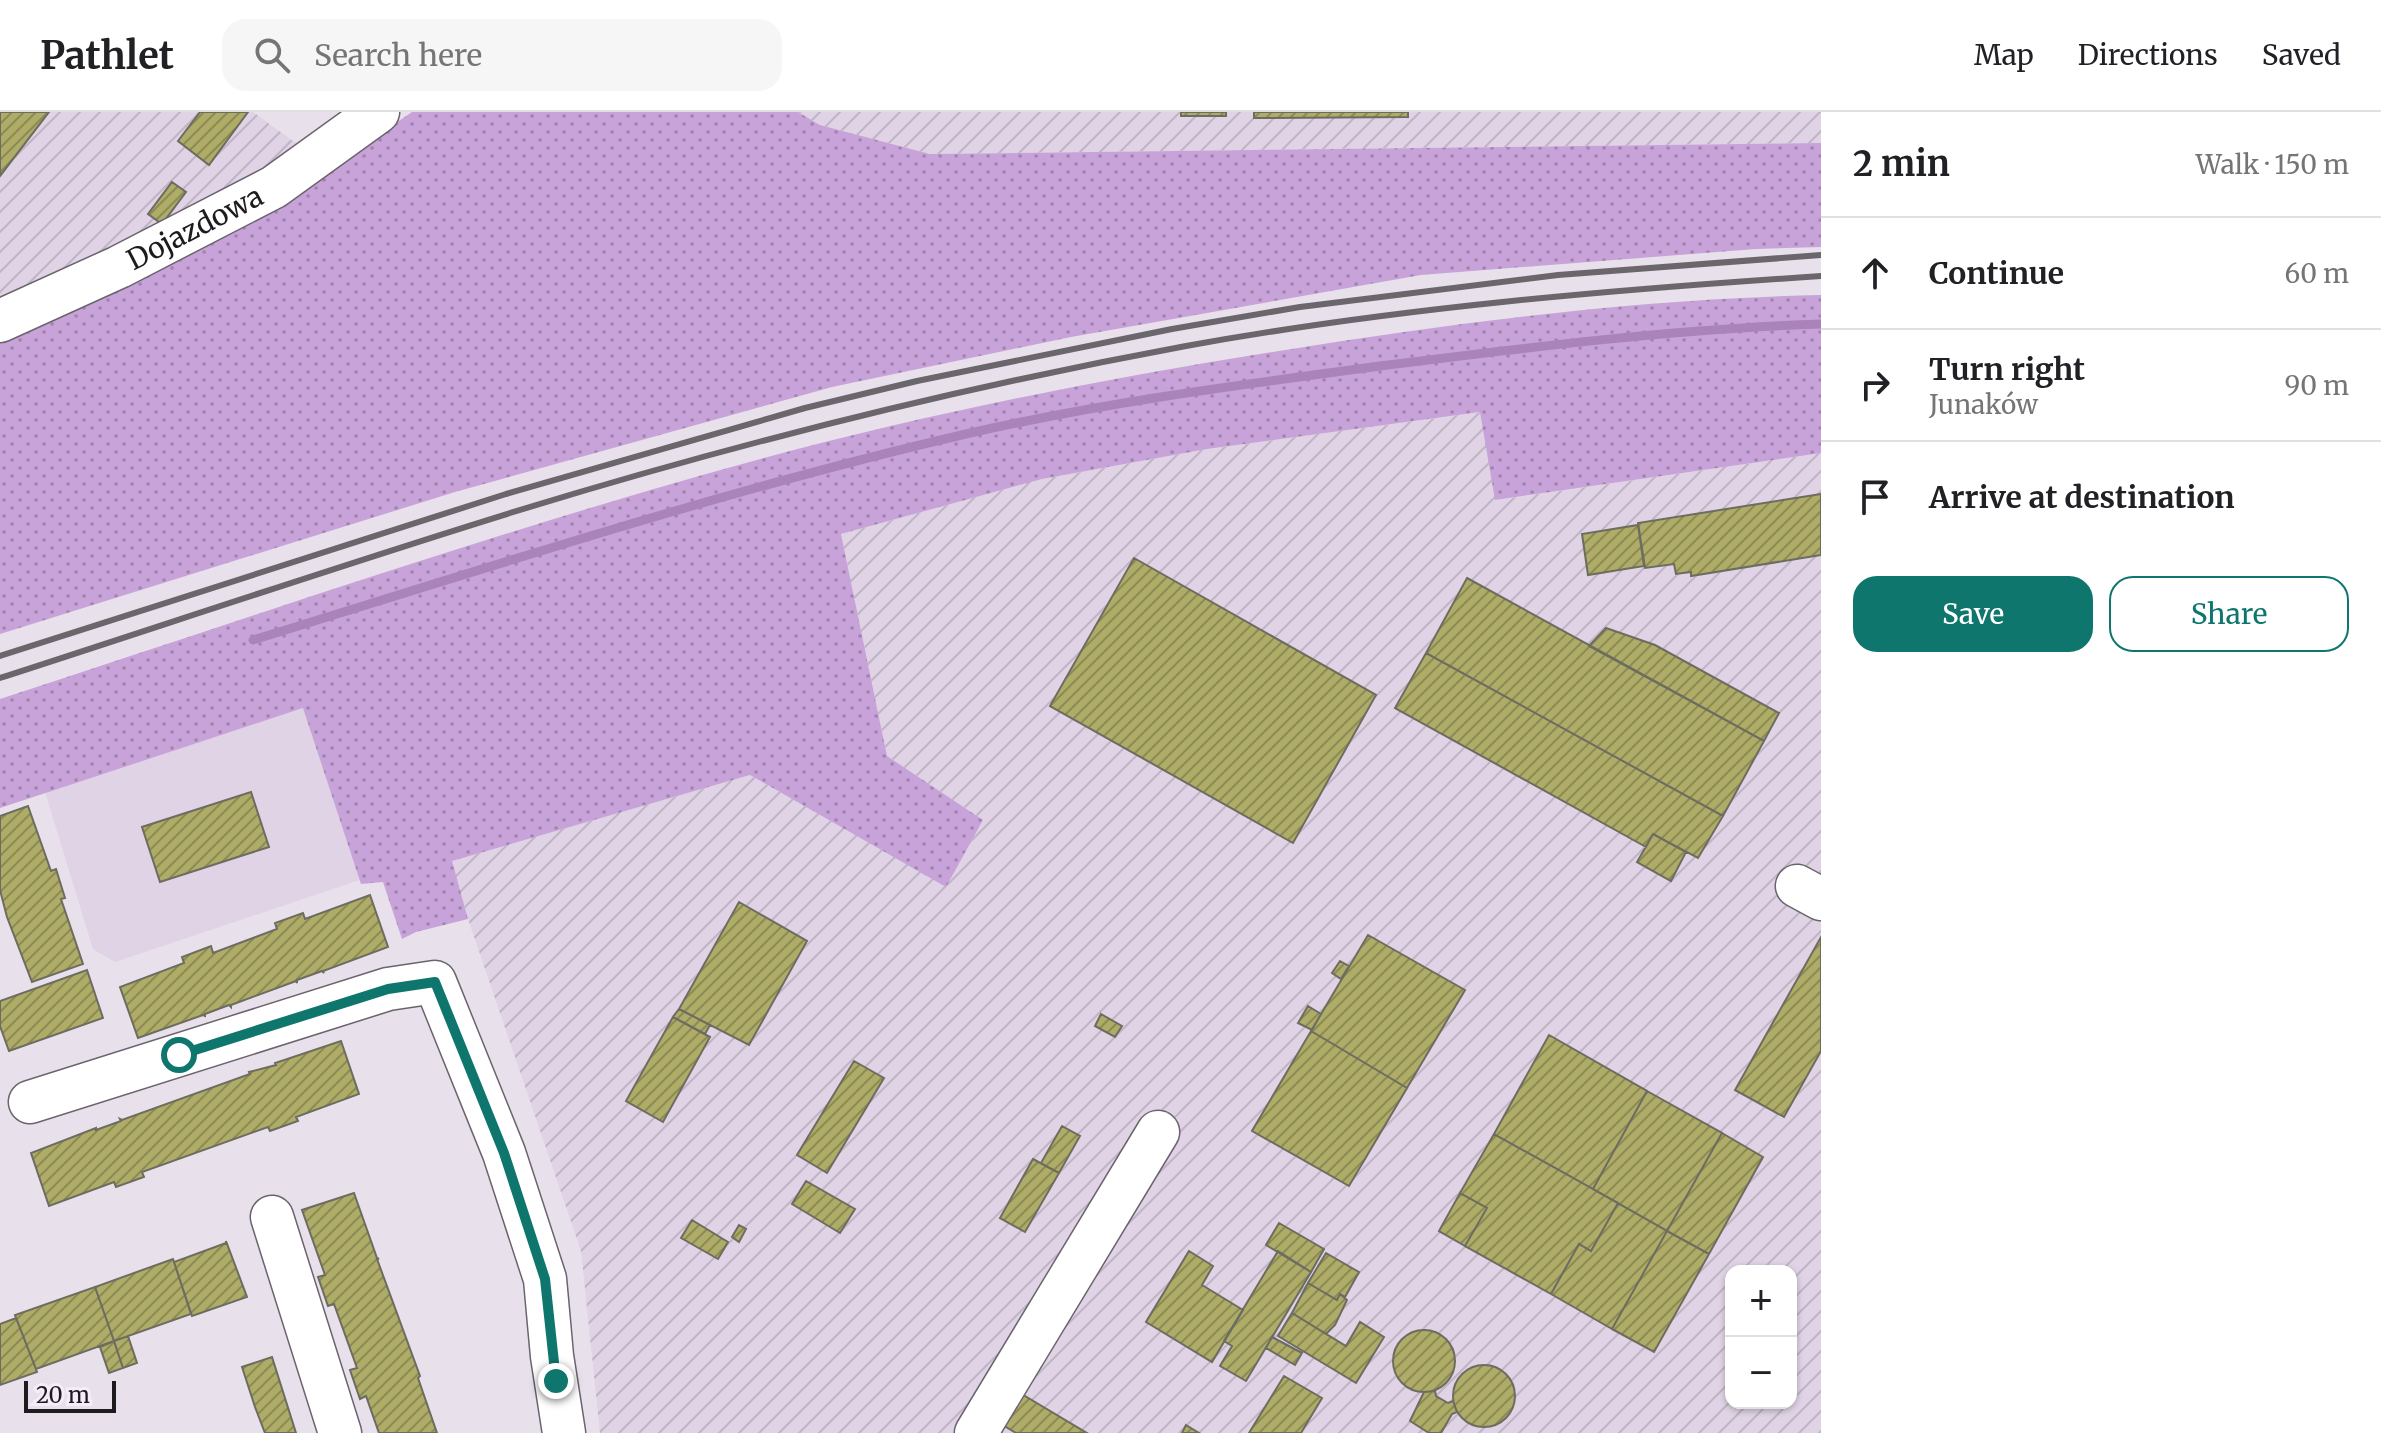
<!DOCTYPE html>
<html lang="en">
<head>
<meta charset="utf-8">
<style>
	:root { --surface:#fff; --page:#f6f6f6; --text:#202124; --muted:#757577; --line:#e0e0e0; --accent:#0f766e }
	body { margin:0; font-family:Merriweather,serif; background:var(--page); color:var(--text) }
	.controls { position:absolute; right:24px; bottom:24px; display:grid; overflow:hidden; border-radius:16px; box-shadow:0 2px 6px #0004 }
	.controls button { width:72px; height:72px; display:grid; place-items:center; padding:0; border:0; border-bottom:2px solid var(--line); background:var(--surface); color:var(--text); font:40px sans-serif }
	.scale { position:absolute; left:24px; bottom:20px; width:92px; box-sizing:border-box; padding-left:8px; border:4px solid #1e1b1f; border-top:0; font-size:22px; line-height:28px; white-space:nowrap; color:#1e1b1f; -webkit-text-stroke:6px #f5edf9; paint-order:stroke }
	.stop { position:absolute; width:24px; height:24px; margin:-18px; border:6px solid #0f766e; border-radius:50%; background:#fff }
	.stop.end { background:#0f766e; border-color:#fff; box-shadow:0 2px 8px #0008 }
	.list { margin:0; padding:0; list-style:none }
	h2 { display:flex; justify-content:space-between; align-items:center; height:104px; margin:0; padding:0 32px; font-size:34px }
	h2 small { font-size:26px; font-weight:400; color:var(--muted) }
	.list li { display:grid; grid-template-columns:52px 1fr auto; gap:24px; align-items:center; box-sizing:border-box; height:112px; padding:0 32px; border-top:2px solid var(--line) }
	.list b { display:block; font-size:30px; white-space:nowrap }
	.list p { margin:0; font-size:26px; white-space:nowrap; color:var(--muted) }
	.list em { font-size:26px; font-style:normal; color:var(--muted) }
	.actions { display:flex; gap:16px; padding:24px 32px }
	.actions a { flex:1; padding:18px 0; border:2px solid var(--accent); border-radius:24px; text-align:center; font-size:28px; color:var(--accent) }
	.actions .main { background:var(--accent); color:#fff }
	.icon { flex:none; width:44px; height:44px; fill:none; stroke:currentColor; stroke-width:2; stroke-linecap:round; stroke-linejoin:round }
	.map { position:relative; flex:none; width:1821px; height:1321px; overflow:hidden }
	header { display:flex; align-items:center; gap:48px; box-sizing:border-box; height:112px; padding:0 40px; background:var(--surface); border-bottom:2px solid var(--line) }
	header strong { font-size:38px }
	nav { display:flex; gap:44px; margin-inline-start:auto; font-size:28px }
	.search { width:560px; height:72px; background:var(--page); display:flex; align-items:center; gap:20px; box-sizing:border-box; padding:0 28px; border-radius:24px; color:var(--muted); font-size:30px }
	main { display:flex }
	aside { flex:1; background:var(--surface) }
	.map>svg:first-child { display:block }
</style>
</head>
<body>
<header>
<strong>Pathlet</strong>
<div class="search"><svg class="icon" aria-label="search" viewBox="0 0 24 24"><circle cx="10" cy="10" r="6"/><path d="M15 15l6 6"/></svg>Search here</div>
<nav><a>Map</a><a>Directions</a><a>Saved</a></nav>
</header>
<main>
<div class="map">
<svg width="1821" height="1321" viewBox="0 0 1821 1321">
	<defs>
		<pattern id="industrial-furrows" width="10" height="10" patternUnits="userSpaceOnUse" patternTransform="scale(2)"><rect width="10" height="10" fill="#dfd3e5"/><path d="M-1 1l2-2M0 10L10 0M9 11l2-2" fill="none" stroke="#bfb5c4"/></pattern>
		<pattern id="grass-dots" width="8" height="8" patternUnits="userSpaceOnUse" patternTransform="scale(2)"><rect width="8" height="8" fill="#c8a3d9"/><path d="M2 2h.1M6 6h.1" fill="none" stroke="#a284af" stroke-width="1.8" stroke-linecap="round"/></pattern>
		<pattern id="building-hatch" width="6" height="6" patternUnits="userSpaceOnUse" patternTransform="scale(2)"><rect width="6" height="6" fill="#aeac67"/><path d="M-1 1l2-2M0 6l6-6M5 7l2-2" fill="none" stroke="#8d8b54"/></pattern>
	</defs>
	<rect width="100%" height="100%" fill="#e8e0eb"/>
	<path fill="#dfd3e5" d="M304,596L360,768L115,850L93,837L45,680Z"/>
	<path fill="url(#industrial-furrows)" fill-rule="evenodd" d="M0,0H253L308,40L0,199Z
		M798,0H1821V31L930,42L820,13Z
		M1481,300L1496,388L1821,341V1321H600L581,1139L468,807L451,749L750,663L946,774L983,708L887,644L841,422L1042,367L1207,337ZM1731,1159H1791V1291H1731Z"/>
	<path fill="url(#grass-dots)" d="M412,0H798L820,13L930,42L1821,31V135L1756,137L1421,163L1071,225L832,275L455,380L0,522V230L252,109Z
		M1821,183V341L1495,388L1480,300L1207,337L1042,367L841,422L887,644L983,708L946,775L750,663L452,749L468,807L416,820L402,827L383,770L361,772L303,596L0,696V587C233,511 464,431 699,364C890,309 1083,270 1279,239C1458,210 1639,187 1821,183Z"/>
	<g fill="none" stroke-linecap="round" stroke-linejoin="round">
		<path stroke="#aa83bb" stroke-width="9" d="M253,528C490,455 725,378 966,322C1105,290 1246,272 1388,253C1531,235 1676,217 1821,212"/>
	</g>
	<path fill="url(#building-hatch)" stroke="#6c6c60" stroke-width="2" d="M0,0H49L0,64Z
		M200,0H248L209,53L178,29Z
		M1181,0H1226V4H1181Z
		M1254,0H1408V5L1254,6Z
		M172,70L186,80L162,112L148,102Z
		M1821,382V443L1691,464V460L1676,462L1674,452L1645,456L1638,411Z
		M1638,413L1644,454L1588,463L1582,422Z
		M1134,446L1376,583L1293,731L1050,594Z
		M1467,466L1764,629L1723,704L1426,541Z
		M1606,516L1655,533L1779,601L1764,629L1589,534Z
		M1426,541L1723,704L1698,746L1653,722L1646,735L1395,596Z
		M251,680L269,735L160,770L142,715Z
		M28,694L51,759L56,757L65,786L61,787L83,852L32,870L7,805L0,778V704Z
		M1653,722L1686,740L1671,769L1637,750Z
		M370,783L388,835L323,859L324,861L322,859L297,868V871L296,869L231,893V895L229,893L205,902V904L203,903L138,926L120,875L184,851L182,845L211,834L213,841L277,817L275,811L303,801L305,807Z
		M739,790L807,829L749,933L679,897Z
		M1368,823L1465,878L1407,976L1311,919Z
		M1821,825V939L1784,1005L1735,978Z
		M1340,849L1349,854L1341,867L1332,861Z
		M87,858L103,906L9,939L0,914V889Z
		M1308,894L1321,902L1312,918L1298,911Z
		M679,897L710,913L705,922L673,905Z
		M1101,902L1122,914L1115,925L1095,914Z
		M673,905L710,925L663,1010L626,989Z
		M1311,919L1407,976L1349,1074L1252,1019Z
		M1549,923L1647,979L1593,1077L1494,1022Z
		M341,929L359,982L296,1005L298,1009L270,1019L268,1015L142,1060L144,1065L116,1075L114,1070L49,1094L31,1041L96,1016V1018L121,1009L120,1007L122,1008L250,962L249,960L276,953L275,951Z
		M854,949L884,966L827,1061L797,1043Z
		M1647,979L1722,1021L1667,1119L1593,1077Z
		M1062,1014L1080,1024L1059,1061L1041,1051Z
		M1722,1021L1763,1045L1709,1142L1667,1119Z
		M1494,1022L1618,1091L1591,1139L1579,1132L1551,1182L1465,1134L1487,1096L1460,1081Z
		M1033,1047L1059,1061L1025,1120L1000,1106Z
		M806,1069L855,1097L840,1121L792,1092Z
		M354,1081L377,1146L379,1147H377L420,1264L418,1266L437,1321H379L366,1284L360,1287L350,1258L357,1256L334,1192L328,1194L318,1165L325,1163L302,1098Z
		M1460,1081L1487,1096L1465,1134L1439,1119Z
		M1618,1091L1667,1119L1612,1217L1551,1182L1579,1132L1591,1139Z
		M692,1108L728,1130L718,1147L681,1126Z
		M1279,1111L1324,1137L1311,1160L1266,1133Z
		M739,1113L746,1117L739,1130L732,1125Z
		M1667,1119L1709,1142L1654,1240L1612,1217Z
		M226,1129L247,1185L192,1204L174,1150L226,1131Z
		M1189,1139L1213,1154L1202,1173L1243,1198L1212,1250L1146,1210Z
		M1278,1139L1311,1160L1246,1269L1220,1254L1232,1234L1224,1229Z
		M1326,1141L1359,1160L1345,1185L1340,1182L1337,1188L1308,1171Z
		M173,1147L191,1202L114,1229L95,1175Z
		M1308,1171L1337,1188L1340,1182L1347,1188L1335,1213L1326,1222L1292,1201Z
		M95,1175L114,1229L36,1257L15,1203Z
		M1292,1201L1346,1234L1360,1210L1384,1225L1356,1271L1278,1224Z
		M16,1206L37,1260L0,1273V1212Z
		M1393 1249a31 31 0 1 1 62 0a31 31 0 1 1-62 0Z
		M128,1224L137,1251L123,1256L114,1229Z
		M1272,1225L1302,1241L1295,1253L1266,1236Z
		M114,1229L123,1256L109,1261L100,1235Z
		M272,1245L296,1321H265L255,1295L242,1255Z
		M1453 1284a31 31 0 1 1 62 0a31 31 0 1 1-62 0Z
		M1284,1264L1322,1286L1301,1321H1249Z
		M1435,1279L1436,1284L1448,1291L1453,1289L1457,1300L1452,1302L1441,1321H1429L1410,1309L1424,1280Z
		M1020,1281L1087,1321H1016L1001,1312Z
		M1186,1313L1199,1321H1182Z"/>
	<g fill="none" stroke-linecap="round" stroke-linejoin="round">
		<g stroke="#6b646e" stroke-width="45">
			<g id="minor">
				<path id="s1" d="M0,209L119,155L274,75L378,0"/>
				<path d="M1797,774L1821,787"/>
				<path d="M30,990L388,877L435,870L504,1041L545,1167L552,1244L564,1321"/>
				<path d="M272,1105L340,1321"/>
				<path d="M976,1321L1158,1020"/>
			</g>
		</g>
		<use href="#minor" stroke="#fff" stroke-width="42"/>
		<path stroke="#6b666c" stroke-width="6" d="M0,544L506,382L805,296L917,269L1172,217L1300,195L1558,163L1821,143
			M0,566C170,511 339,454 510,401C731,333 958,276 1186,234C1396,196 1608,178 1821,164"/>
	</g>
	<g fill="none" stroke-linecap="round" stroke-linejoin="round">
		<path stroke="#0f766e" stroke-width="10" d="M179,943L388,877L435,870L504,1041L545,1167L556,1269"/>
	</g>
	<g text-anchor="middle" stroke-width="8" stroke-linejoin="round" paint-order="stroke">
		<g font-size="28" fill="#1e1b1f" stroke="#f5edf9">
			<text dy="10" stroke="none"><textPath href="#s1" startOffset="216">Dojazdowa</textPath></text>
		</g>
	</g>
</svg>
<div class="controls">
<button>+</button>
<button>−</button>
</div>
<div class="scale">20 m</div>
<div class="stop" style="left:179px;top:943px"></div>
<div class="stop end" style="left:556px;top:1269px"></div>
</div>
<aside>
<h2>2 min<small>Walk · 150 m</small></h2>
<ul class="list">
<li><svg class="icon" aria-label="ahead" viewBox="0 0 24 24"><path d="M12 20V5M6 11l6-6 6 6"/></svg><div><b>Continue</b></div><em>60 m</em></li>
<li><svg class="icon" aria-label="right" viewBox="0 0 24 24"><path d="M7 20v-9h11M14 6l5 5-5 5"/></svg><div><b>Turn right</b><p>Junaków</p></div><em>90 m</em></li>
<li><svg class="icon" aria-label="arrive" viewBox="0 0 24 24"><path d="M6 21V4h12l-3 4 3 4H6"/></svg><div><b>Arrive at destination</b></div></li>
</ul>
<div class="actions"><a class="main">Save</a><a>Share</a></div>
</aside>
</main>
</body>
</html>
